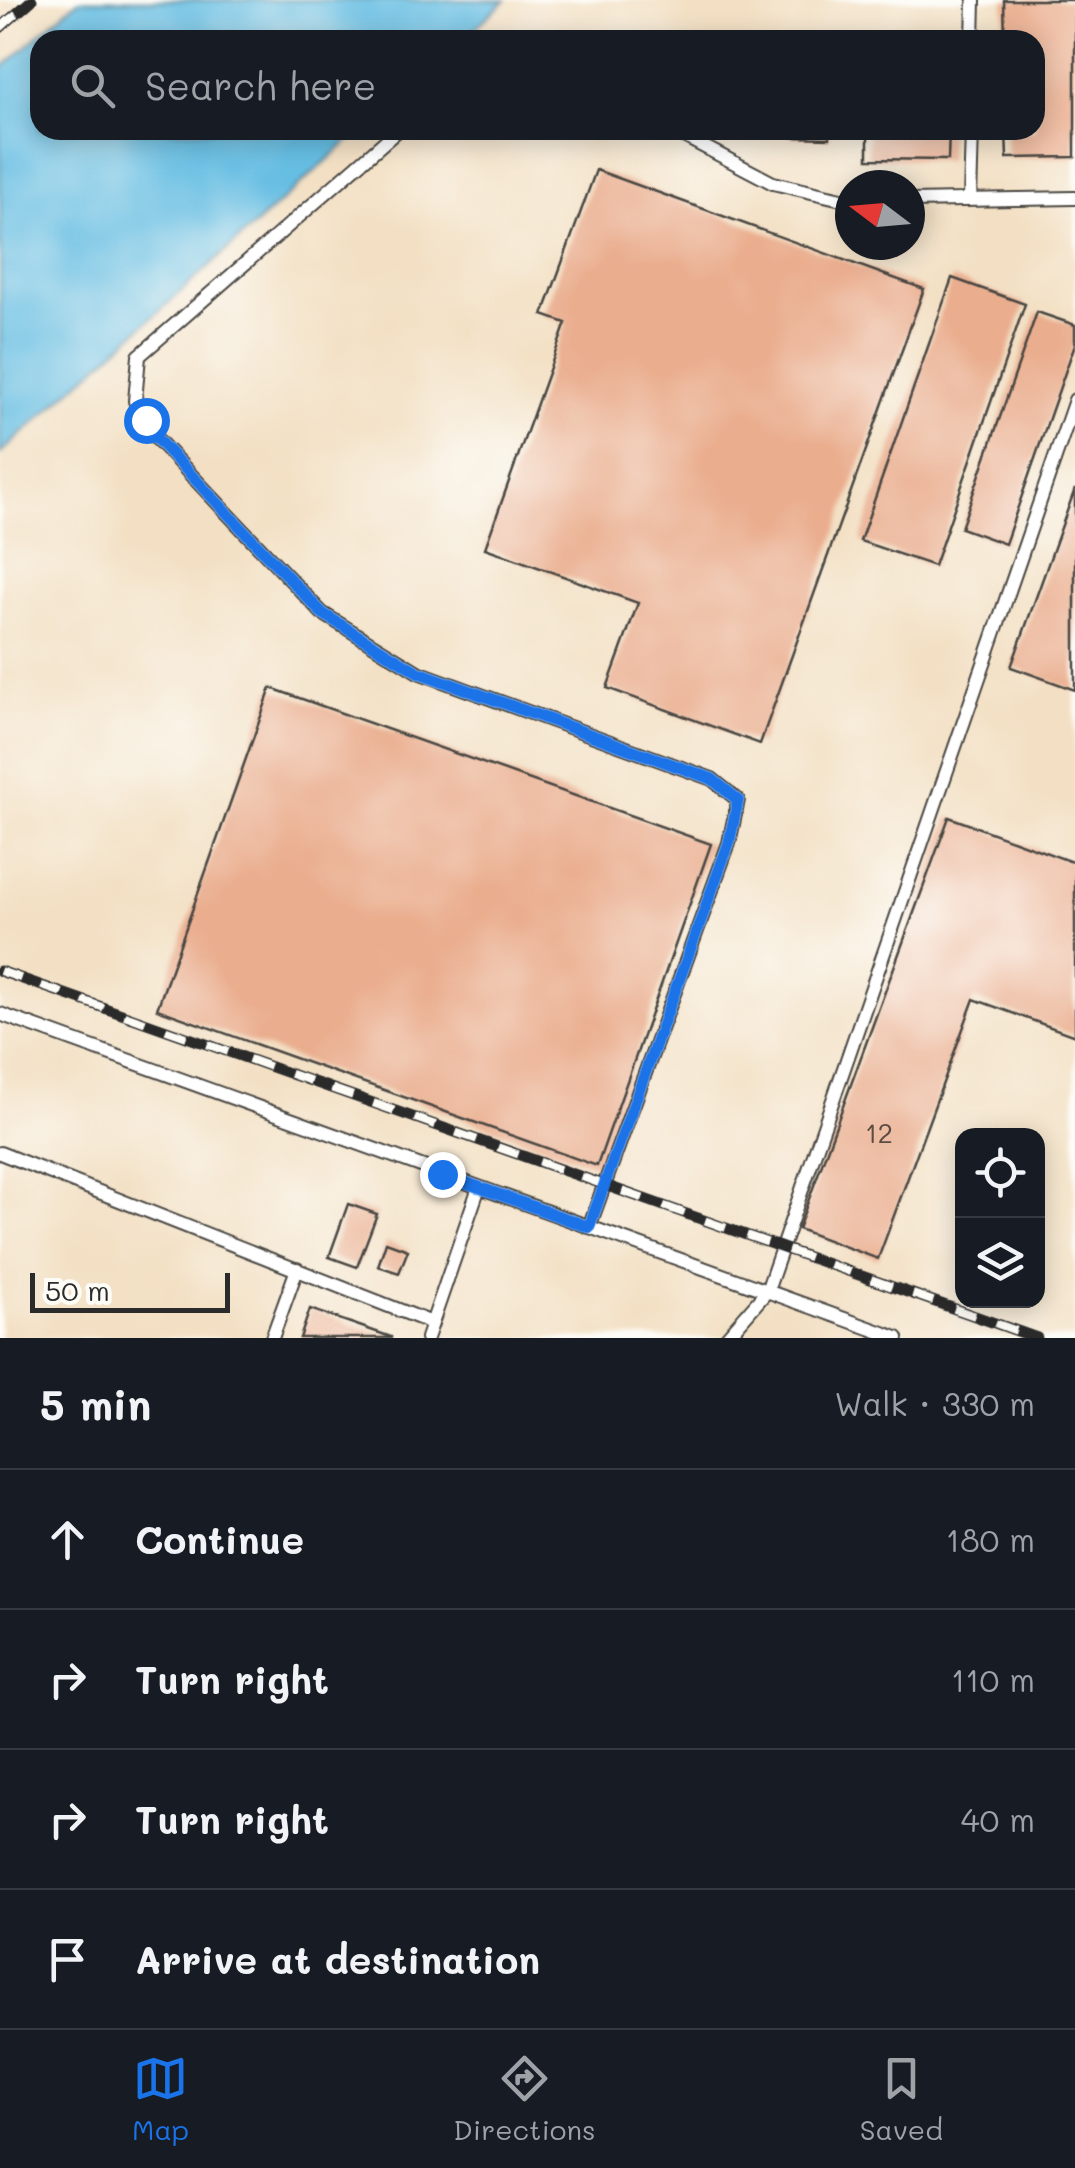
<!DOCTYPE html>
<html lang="en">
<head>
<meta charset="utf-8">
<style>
	:root { --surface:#171b24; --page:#20242c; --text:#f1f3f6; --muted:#9ea1a6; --line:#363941; --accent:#1a73e8 }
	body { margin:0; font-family:Mali,sans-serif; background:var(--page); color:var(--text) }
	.controls { position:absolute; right:30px; bottom:30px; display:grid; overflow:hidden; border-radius:20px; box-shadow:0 5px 25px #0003 }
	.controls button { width:90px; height:90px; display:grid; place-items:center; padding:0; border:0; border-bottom:2px solid var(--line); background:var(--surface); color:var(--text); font:50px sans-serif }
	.compass { position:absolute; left:835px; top:170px; width:90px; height:90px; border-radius:50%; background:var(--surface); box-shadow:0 5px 25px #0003; rotate:286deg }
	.scale { position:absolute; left:30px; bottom:25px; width:200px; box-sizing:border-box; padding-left:10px; border:5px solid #2b2b2b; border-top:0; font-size:28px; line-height:35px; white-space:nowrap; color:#2b2b2b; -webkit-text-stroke:8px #fdfcf7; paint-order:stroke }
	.stop { position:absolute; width:30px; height:30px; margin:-22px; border:8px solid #1a73e8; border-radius:50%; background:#fff }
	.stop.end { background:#1a73e8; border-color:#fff; box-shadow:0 2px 10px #0008 }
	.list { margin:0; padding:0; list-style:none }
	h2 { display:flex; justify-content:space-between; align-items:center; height:130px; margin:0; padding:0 40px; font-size:42px }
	h2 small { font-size:32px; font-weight:400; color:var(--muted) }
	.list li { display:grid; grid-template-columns:65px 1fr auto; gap:30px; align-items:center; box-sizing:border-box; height:140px; padding:0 40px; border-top:2px solid var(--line) }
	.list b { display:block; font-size:38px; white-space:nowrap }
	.list em { font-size:32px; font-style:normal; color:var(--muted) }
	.icon { flex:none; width:55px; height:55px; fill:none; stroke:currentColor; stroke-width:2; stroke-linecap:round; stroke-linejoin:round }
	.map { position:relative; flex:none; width:1075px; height:1338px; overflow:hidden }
	.search { position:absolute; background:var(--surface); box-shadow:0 5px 25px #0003; left:30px; right:30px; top:30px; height:110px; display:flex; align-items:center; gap:25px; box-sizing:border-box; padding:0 35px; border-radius:30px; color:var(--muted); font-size:38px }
	.sheet { height:690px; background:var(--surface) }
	nav { display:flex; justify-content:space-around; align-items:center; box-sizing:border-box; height:140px; border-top:2px solid var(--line); background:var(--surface); font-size:28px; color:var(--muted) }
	nav a { display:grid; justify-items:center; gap:5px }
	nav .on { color:var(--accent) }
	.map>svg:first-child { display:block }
</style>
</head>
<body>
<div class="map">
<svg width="1075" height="1338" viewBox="0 0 1075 1338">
	<rect width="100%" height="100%" fill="#fdfcf7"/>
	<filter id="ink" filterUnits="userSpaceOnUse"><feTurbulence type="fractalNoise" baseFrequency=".01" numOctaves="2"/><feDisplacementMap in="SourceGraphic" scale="20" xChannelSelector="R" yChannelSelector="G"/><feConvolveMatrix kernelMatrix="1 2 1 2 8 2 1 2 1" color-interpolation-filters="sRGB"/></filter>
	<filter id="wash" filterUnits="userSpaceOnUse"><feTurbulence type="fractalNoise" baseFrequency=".0048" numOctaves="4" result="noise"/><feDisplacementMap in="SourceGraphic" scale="40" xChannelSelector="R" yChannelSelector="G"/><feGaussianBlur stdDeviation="2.25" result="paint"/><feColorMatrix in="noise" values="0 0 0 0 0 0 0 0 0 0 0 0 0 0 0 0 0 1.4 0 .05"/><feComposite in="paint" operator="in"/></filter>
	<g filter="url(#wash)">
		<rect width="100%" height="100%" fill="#f3e0c4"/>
		<path fill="#66bee3" stroke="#487487" stroke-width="2.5" d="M78,0H506L462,40H40V130H361L0,454V70Z"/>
		<g id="blocks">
			<path fill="#eaad8e" d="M1004,0H1075V157L1007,158L1006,130H1035V40H1005Z
				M792,130H830V138L792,137Z
				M868,130H949L948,160L868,159Z
				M596,170L924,289L760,744L607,688L638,603L485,548L566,323L543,315Z
				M952,278L1025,304L934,566L860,541Z
				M1037,312L1075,325V344L1005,544L961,528Z
				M1075,489V690L1011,667Z
				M271,688L711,844L597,1166L157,1009Z
				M949,817L1075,863V1036L974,999L878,1259L798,1229Z
				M348,1204L377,1214L357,1267L329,1257Z
				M386,1242L408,1250L399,1273L378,1266Z
				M310,1309L391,1337V1338H300Z"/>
		</g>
	</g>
	<g filter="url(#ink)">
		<use href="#blocks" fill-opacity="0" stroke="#494642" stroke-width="2.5"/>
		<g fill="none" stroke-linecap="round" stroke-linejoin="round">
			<g stroke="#494642" stroke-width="16">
				<path id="lane" d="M973,40L974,0
					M398,130L139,356L135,401L156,438L322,613L418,672L712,779L738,800L729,843L589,1227
					M672,130L773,183L850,201
					M970,200L972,130
					M910,201L1075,198
					M0,1014L897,1338
					M0,1153L432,1323
					M272,1338L297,1269
					M427,1338L479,1187
					M726,1338L767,1291L1075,400"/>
			</g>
			<use href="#lane" stroke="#fff" stroke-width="12"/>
			<g stroke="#2b2b2b" stroke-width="11">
				<path id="rail" d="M0,28L32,0
					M0,971L1037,1338"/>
			</g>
			<use href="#rail" stroke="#fdfcf7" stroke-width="8" stroke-dasharray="22" stroke-linecap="butt"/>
		</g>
	</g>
	<g fill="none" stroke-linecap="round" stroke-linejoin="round" filter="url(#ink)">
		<path stroke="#1a73e8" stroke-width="12" d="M146,420L156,438L322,613L354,633L418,672L712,779L738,800L729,843L589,1227L442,1174"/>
	</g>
	<g text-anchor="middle" stroke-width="8" stroke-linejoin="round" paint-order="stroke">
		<g font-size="28" fill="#5b4c44">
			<text x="879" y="1143">12</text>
		</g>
	</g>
</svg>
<div class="controls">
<button><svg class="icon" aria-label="locate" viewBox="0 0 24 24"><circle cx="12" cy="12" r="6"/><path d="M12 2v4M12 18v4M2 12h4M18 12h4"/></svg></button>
<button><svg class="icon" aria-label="layers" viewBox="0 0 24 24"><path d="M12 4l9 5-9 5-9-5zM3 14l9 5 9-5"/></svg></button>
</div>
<svg class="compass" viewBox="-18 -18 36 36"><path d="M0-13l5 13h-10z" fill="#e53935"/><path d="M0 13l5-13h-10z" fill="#9ea1a6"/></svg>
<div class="scale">50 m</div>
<div class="stop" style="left:146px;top:420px"></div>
<div class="stop end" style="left:442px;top:1174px"></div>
<div class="search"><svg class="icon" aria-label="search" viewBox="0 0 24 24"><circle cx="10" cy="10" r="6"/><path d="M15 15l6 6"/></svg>Search here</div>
</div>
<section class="sheet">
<h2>5 min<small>Walk · 330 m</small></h2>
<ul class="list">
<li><svg class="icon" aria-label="ahead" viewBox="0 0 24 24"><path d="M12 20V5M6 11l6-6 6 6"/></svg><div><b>Continue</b></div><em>180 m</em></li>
<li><svg class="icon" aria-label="right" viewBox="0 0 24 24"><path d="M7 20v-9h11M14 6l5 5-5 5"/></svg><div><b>Turn right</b></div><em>110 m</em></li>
<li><svg class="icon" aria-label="right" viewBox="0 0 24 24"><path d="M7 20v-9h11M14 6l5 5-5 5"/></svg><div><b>Turn right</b></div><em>40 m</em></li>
<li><svg class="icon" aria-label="arrive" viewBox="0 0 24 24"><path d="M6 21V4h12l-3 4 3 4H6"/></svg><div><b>Arrive at destination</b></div></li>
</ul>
</section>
<nav>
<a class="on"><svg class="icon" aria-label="map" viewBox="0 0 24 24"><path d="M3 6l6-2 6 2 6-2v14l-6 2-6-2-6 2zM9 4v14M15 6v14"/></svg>Map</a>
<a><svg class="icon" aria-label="directions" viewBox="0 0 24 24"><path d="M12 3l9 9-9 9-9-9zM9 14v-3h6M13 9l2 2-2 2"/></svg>Directions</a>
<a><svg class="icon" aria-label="saved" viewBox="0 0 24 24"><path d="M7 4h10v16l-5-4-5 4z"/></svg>Saved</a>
</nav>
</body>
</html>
